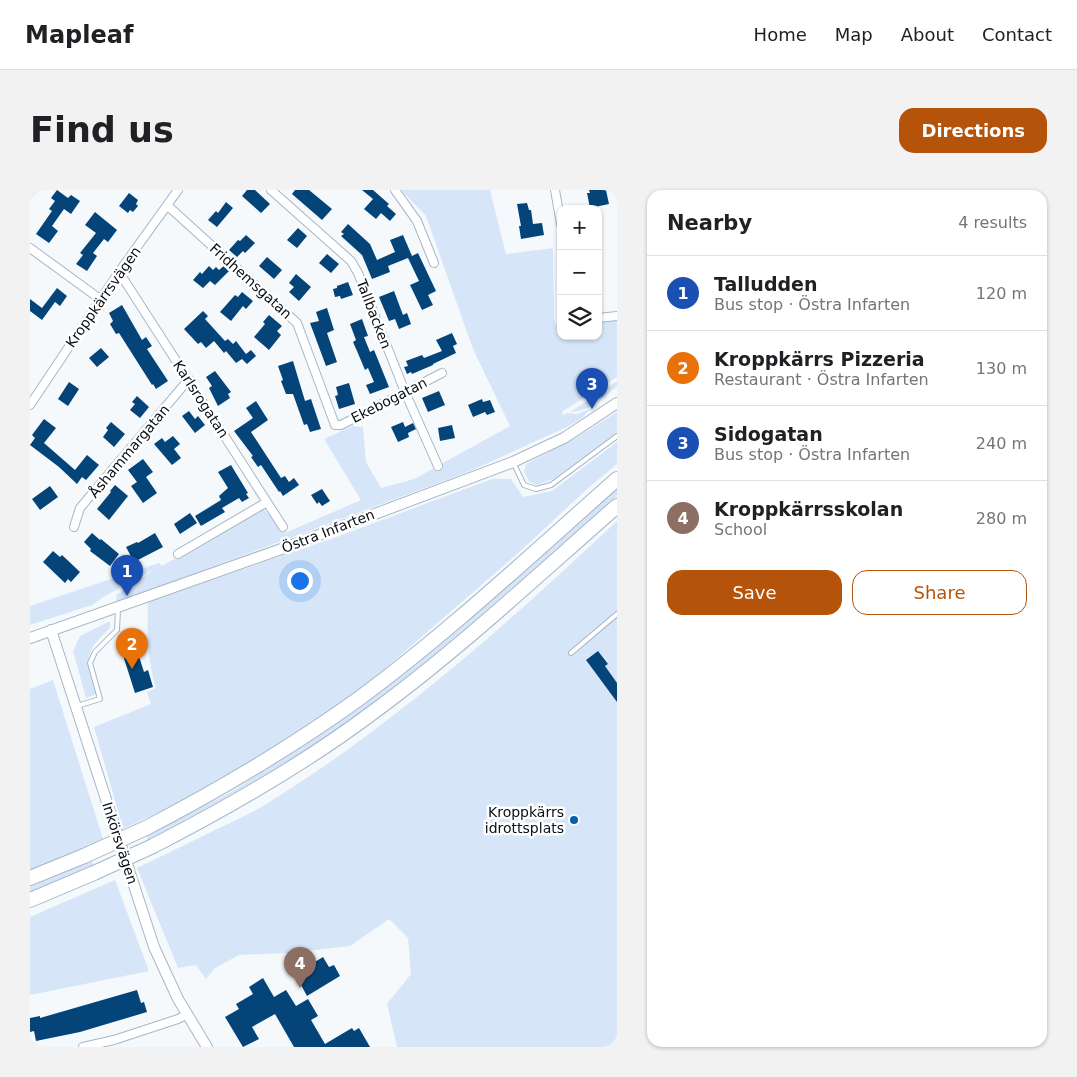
<!DOCTYPE html>
<html lang="en">
<head>
<meta charset="utf-8">
<style>
	:root { --surface:#fff; --page:#f2f2f2; --text:#202124; --muted:#757577; --line:#e0e0e0; --accent:#b45309 }
	body { margin:0; font-family:"DejaVu Sans",sans-serif; background:var(--page); color:var(--text) }
	.controls { position:absolute; right:15px; top:15px; display:grid; overflow:hidden; border-radius:10px; box-shadow:0 1px 4px #0004 }
	.controls button { width:45px; height:45px; display:grid; place-items:center; padding:0; border:0; border-bottom:1px solid var(--line); background:var(--surface); color:var(--text); font:25px sans-serif }
	.you { position:absolute; left:269px; top:390px; width:18px; height:18px; margin:-12px; border:4px solid #fff; border-radius:50%; background:#1a73e8; box-shadow:0 0 0 8px #1a73e833 }
	.badge { display:grid; place-items:center; width:32px; height:32px; border-radius:50%; background:var(--accent); color:#fff; font-size:16px; font-weight:700 }
	.pin { position:absolute; translate:-50% -41px; filter:drop-shadow(0 1px 2px #0008) }
	.pin::after { content:''; position:absolute; top:26px; width:18px; height:15px; background:inherit; clip-path:polygon(0 0,100% 0,50% 100%) }
	.list { margin:0; padding:0; list-style:none }
	h2 { display:flex; justify-content:space-between; align-items:center; height:65px; margin:0; padding:0 20px; font-size:21px }
	h2 small { font-size:16px; font-weight:400; color:var(--muted) }
	.list li { display:grid; grid-template-columns:32px 1fr auto; gap:15px; align-items:center; box-sizing:border-box; height:75px; padding:0 20px; border-top:1px solid var(--line) }
	.list b { display:block; font-size:19px; white-space:nowrap }
	.list p { margin:0; font-size:16px; white-space:nowrap; color:var(--muted) }
	.list em { font-size:16px; font-style:normal; color:var(--muted) }
	.actions { display:flex; gap:10px; padding:15px 20px }
	.actions a { flex:1; padding:11px 0; border:1px solid var(--accent); border-radius:15px; text-align:center; font-size:18px; color:var(--accent) }
	.actions .main { background:var(--accent); color:#fff }
	.icon { flex:none; width:28px; height:28px; fill:none; stroke:currentColor; stroke-width:2; stroke-linecap:round; stroke-linejoin:round }
	.map { position:relative; flex:none; width:587px; height:857px; overflow:hidden; border-radius:15px }
	header { display:flex; align-items:center; gap:30px; box-sizing:border-box; height:70px; padding:0 25px; background:var(--surface); border-bottom:1px solid var(--line) }
	header strong { font-size:24px }
	nav { display:flex; gap:28px; margin-inline-start:auto; font-size:18px }
	.intro { display:flex; align-items:center; justify-content:space-between; box-sizing:border-box; height:120px; padding:0 30px }
	h1 { margin:0; font-size:35px }
	.button { padding:12px 22px; border-radius:15px; background:var(--accent); color:#fff; font-size:18px; font-weight:700 }
	main { display:flex; gap:30px; padding:0 30px }
	aside { flex:1; background:var(--surface); border-radius:15px; box-shadow:0 1px 4px #0004 }
	.map>svg:first-child { display:block }
</style>
</head>
<body>
<header>
<strong>Mapleaf</strong>
<nav><a>Home</a><a>Map</a><a>About</a><a>Contact</a></nav>
</header>
<div class="intro"><h1>Find us</h1><a class="button">Directions</a></div>
<main>
<div class="map">
<svg width="587" height="857" viewBox="0 0 587 857">
	<rect width="100%" height="100%" fill="#f5f9fc"/>
	<path fill="#d6e6f8" d="M371,0H460L476,64L523,58L524,129L526,136L531,135V146H568V132L587,130V187L533,221L532,225L537,223L547,224L560,219L552,228L537,237L438,282L87,412L86,405L124,380L75,406L62,415L0,435V416L129,373L132,376L233,318L255,343L331,310L294,249L322,236L333,237L336,272L351,298L384,289L480,236L443,159L396,26Z
		M587,191V196C576,207 556,223 540,222Z
		M587,222V242L523,289L507,295L499,292L494,281L496,274L544,249Z
		M587,252V274L556,300L486,365L328,502L251,554L173,601L93,639L64,537L121,514L117,502L126,498C117,469 117,441 118,411L301,349L462,289H481L493,307L522,301Z
		M587,298V306L407,464L341,517L281,560L177,622L118,651L116,645L201,602L324,522L383,476Z
		M587,331V857H367L357,814L381,784L378,748L359,729L320,756L259,763L209,765L185,778L176,789L166,775L148,778L107,678C135,665 162,651 189,638C204,631 219,624 233,616C363,536 477,434 587,331Z
		M80,431V438C52,465 56,468 67,504L56,508L43,461L50,446Z
		M23,490L73,649L33,668L0,680V499Z
		M62,671L64,675L0,701V697Z
		M85,690L119,781L0,805V727Z"/>
	<path fill="#054479" d="M27,0L38,8L41,5L50,11L41,24L34,19L22,36L28,41L19,53L6,44L22,21L19,19L25,11L21,8Z
		M217,0H225L240,14L231,23L212,6Z
		M265,0H279L302,19L292,30L262,4Z
		M332,0H343L359,14L357,16L366,24L360,31L351,23L346,29L334,19L343,9Z
		M559,0H576L579,14L560,18L557,3H560Z
		M99,3L108,10L106,14L108,16L103,22L100,20L98,23L89,16Z
		M196,12L203,18L187,37L178,30L186,21L188,23Z
		M497,13L499,20H501L503,34L512,33L514,45L491,49L489,36H491L487,14Z
		M65,22L87,40L78,52L74,49L63,63L67,66L57,81L46,74L53,65L50,63L66,43L55,35Z
		M318,34L340,54L347,70L365,62L360,50L373,45L382,66L388,63L406,101L398,105L403,115L392,120L380,95L389,91L378,68L358,76L360,82L342,89L332,65L311,46L314,44L311,42Z
		M268,38L277,46L267,58L257,50Z
		M216,45L225,53L215,63L213,61L207,67L199,60L208,50L210,51Z
		M297,64L309,74L301,83L289,73Z
		M237,67L252,80L244,89L229,76Z
		M195,75L200,80L185,95L180,91L173,98L163,90L170,82L172,84L179,76L183,80L186,77L189,80Z
		M266,84L281,97L269,111L259,102L264,97L259,93Z
		M318,92L323,105L311,109L310,106L305,107L303,99L307,98V96Z
		M27,98L37,106L30,116L25,112L12,130L0,121V109L12,118Z
		M364,101L373,125L377,123L381,134L369,139L365,129L359,131L349,107Z
		M212,102L223,111L216,119L213,116L201,131L190,122L205,105L208,107Z
		M92,115L112,150L116,147L122,156L117,159L138,191L126,199L123,194L122,195L89,143L86,144L80,134L83,131L79,123Z
		M297,118L304,140L297,143L307,172L296,176L280,133L289,131L286,122Z
		M173,121L178,126L175,129L195,151L198,149L203,154L206,151L216,164L221,160L226,166L217,174L212,169L206,173L196,161L194,163L184,151L176,158L171,152L168,154L154,139Z
		M239,125L252,136L247,141L251,145L239,160L224,147L235,134L233,132Z
		M332,129L338,146L334,147L340,162L344,160L359,197L340,204L336,195L344,192L338,178L335,180L327,161L323,152L326,150L320,134Z
		M422,143L427,154L423,156L426,163L403,174V175L382,184L381,182L377,184L374,177L378,176L376,171L392,165L394,168L412,161L406,150Z
		M71,158L79,167L67,177L59,168Z
		M263,171L275,211L281,209L291,239L280,242L277,234L274,235L263,204H256L251,191L253,190L248,176Z
		M185,181L201,202L198,204L200,208L188,216L179,198L182,196L176,187Z
		M39,192L49,199L38,216L28,209Z
		M319,193L325,214L309,219L305,206L308,205L306,197Z
		M409,201L415,215L398,222L392,208Z
		M107,206L119,217L110,228L100,220L105,214L102,212Z
		M452,209L453,212L460,210L465,222L457,225L455,222L443,227L438,215Z
		M226,211L238,230L221,242L251,288L255,286L259,292L264,288L269,295L253,306L250,301L249,302L231,275L228,277L221,267L223,266L204,241L223,228L216,218Z
		M159,221L165,229L168,226L175,235L165,243L152,226Z
		M14,229L26,238L14,253L45,280L57,265L69,275L56,290L52,287L47,294L29,277L0,255L5,248L2,245Z
		M81,232L95,244L84,257L73,247L78,240L76,238Z
		M373,232L375,237L383,233L386,239L378,243L379,247L368,252L361,237Z
		M422,235L425,248L410,251L408,238Z
		M143,246L150,254L144,259L151,268L142,275L124,254L132,248L135,252Z
		M113,269L123,282L116,287L127,303L113,313L101,296L107,292L98,280Z
		M201,275L218,303L216,304L219,308L212,312L209,308L192,318L195,322L171,336L165,326L191,310L189,306L198,298L188,282Z
		M85,295L98,306L79,330L67,319L81,302L80,301Z
		M20,296L28,307L10,320L2,309Z
		M292,299L300,311L292,316L289,312L287,314L281,305Z
		M160,323L167,333L150,344L144,334Z
		M62,343L70,350L71,349L89,364L80,376L60,361L61,359L54,352Z
		M125,343L133,357L104,372L96,357L107,352L108,353Z
		M23,361L30,367L32,365L50,382L41,392L38,389L35,393L13,372Z
		M105,454L114,482L118,480L123,497L105,503L91,459Z
		M568,461L578,474L575,476L587,493V512L556,470Z
		M293,767L299,777L304,775L310,786L277,806L265,784Z
		M233,788L244,807L256,800L266,816L278,809L288,826L281,830L295,854L322,838L324,841L329,838L340,857H264L245,824L222,837L229,849L213,857L195,827L209,819L206,814L223,804L219,797Z
		M107,800L111,813L114,812L117,822L50,842L6,851L4,841L0,842V828L10,826V828Z"/>
	<g fill="none" stroke-linecap="round" stroke-linejoin="round">
		<g stroke="#a6b6c7" stroke-width="6">
			<path id="service" d="M484,274L494,295L506,299L521,295L587,246
				M541,463L587,424
				M47,516L70,509L60,473L65,462L87,440L88,419"/>
		</g>
		<g stroke="#a6b6c7" stroke-width="10">
			<path id="minor" d="M241,0L321,71L328,83L375,202L408,276
				M365,0L387,31L404,73
				M525,0L531,34
				M0,2L2,0
				M138,16L267,133L305,235H311L412,183
				M0,58L70,109
				M89,82L253,337
				M568,128L587,126
				M0,215L89,82L148,0
				M44,337L50,318L159,189
				M148,364L237,312
				M53,857L84,850L148,829L156,825"/>
		</g>
		<g stroke="#a6b6c7" stroke-width="12">
			<path id="tertiary" d="M21,440L124,757L148,809L177,857
				M0,448L257,357L483,272L534,248L587,213"/>
		</g>
		<g stroke="#a6b6c7" stroke-width="16">
			<path id="motorway" d="M116,638C189,600 260,558 327,510C418,443 502,364 587,289
				M123,656C199,617 274,574 342,523C428,460 507,386 587,316
				M0,688L54,666
				M0,710L64,683"/>
		</g>
		<use href="#service" stroke="#fff" stroke-width="4"/>
		<use href="#minor" stroke="#fff" stroke-width="8"/>
		<use href="#tertiary" stroke="#fff" stroke-width="10"/>
		<use href="#motorway" stroke="#fff" stroke-width="14"/>
		<g stroke="#a6b6c7" stroke-width="16" stroke-linecap="butt">
			<path id="motorway-bridge" d="M54,666L116,638
				M64,683L123,656"/>
		</g>
		<use href="#motorway-bridge" stroke="#fff" stroke-width="14"/>
	</g>
	<circle fill="#0061ad" stroke="#fff" stroke-width="2" cx="544" cy="630" r="5"/>
	<g text-anchor="middle" stroke-width="5" stroke-linejoin="round" paint-order="stroke">
		<g font-size="14" fill="#0a0f15" stroke="#fff">
			<text transform="translate(221 91) rotate(42)" y="5">Fridhemsgatan</text>
			<text transform="translate(73 107) rotate(-55)" y="5">Kroppkärrsvägen</text>
			<text transform="translate(344 124) rotate(69)" y="5">Tallbacken</text>
			<text transform="translate(171 209) rotate(57)" y="5">Karlsrogatan</text>
			<text transform="translate(359 210) rotate(-27)" y="5">Ekebogatan</text>
			<text transform="translate(99 261) rotate(-50)" y="5">Åshammargatan</text>
			<text transform="translate(298 341) rotate(-21)" y="5">Östra Infarten</text>
			<text transform="translate(90 653) rotate(72)" y="5">Inkörsvägen</text>
		</g>
		<g font-size="14" fill="#0a0f15" stroke="#fff" text-anchor="end">
			<text x="534" y="627">Kroppkärrs<tspan x="534" dy="16">idrottsplats</tspan></text>
		</g>
	</g>
</svg>
<div class="controls">
<button>+</button>
<button>−</button>
<button><svg class="icon" aria-label="layers" viewBox="0 0 24 24"><path d="M12 4l9 5-9 5-9-5zM3 14l9 5 9-5"/></svg></button>
</div>
<div class="you"></div>
<div class="pin badge" style="left:97px;top:406px;background:#1a4fb4">1</div>
<div class="pin badge" style="left:102px;top:479px;background:#e8710a">2</div>
<div class="pin badge" style="left:562px;top:219px;background:#1a4fb4">3</div>
<div class="pin badge" style="left:270px;top:798px;background:#8d6e63">4</div>
</div>
<aside>
<h2>Nearby<small>4 results</small></h2>
<ul class="list">
<li><span class="badge" style="background:#1a4fb4">1</span><div><b>Talludden</b><p>Bus stop · Östra Infarten</p></div><em>120 m</em></li>
<li><span class="badge" style="background:#e8710a">2</span><div><b>Kroppkärrs Pizzeria</b><p>Restaurant · Östra Infarten</p></div><em>130 m</em></li>
<li><span class="badge" style="background:#1a4fb4">3</span><div><b>Sidogatan</b><p>Bus stop · Östra Infarten</p></div><em>240 m</em></li>
<li><span class="badge" style="background:#8d6e63">4</span><div><b>Kroppkärrsskolan</b><p>School</p></div><em>280 m</em></li>
</ul>
<div class="actions"><a class="main">Save</a><a>Share</a></div>
</aside>
</main>
</body>
</html>
